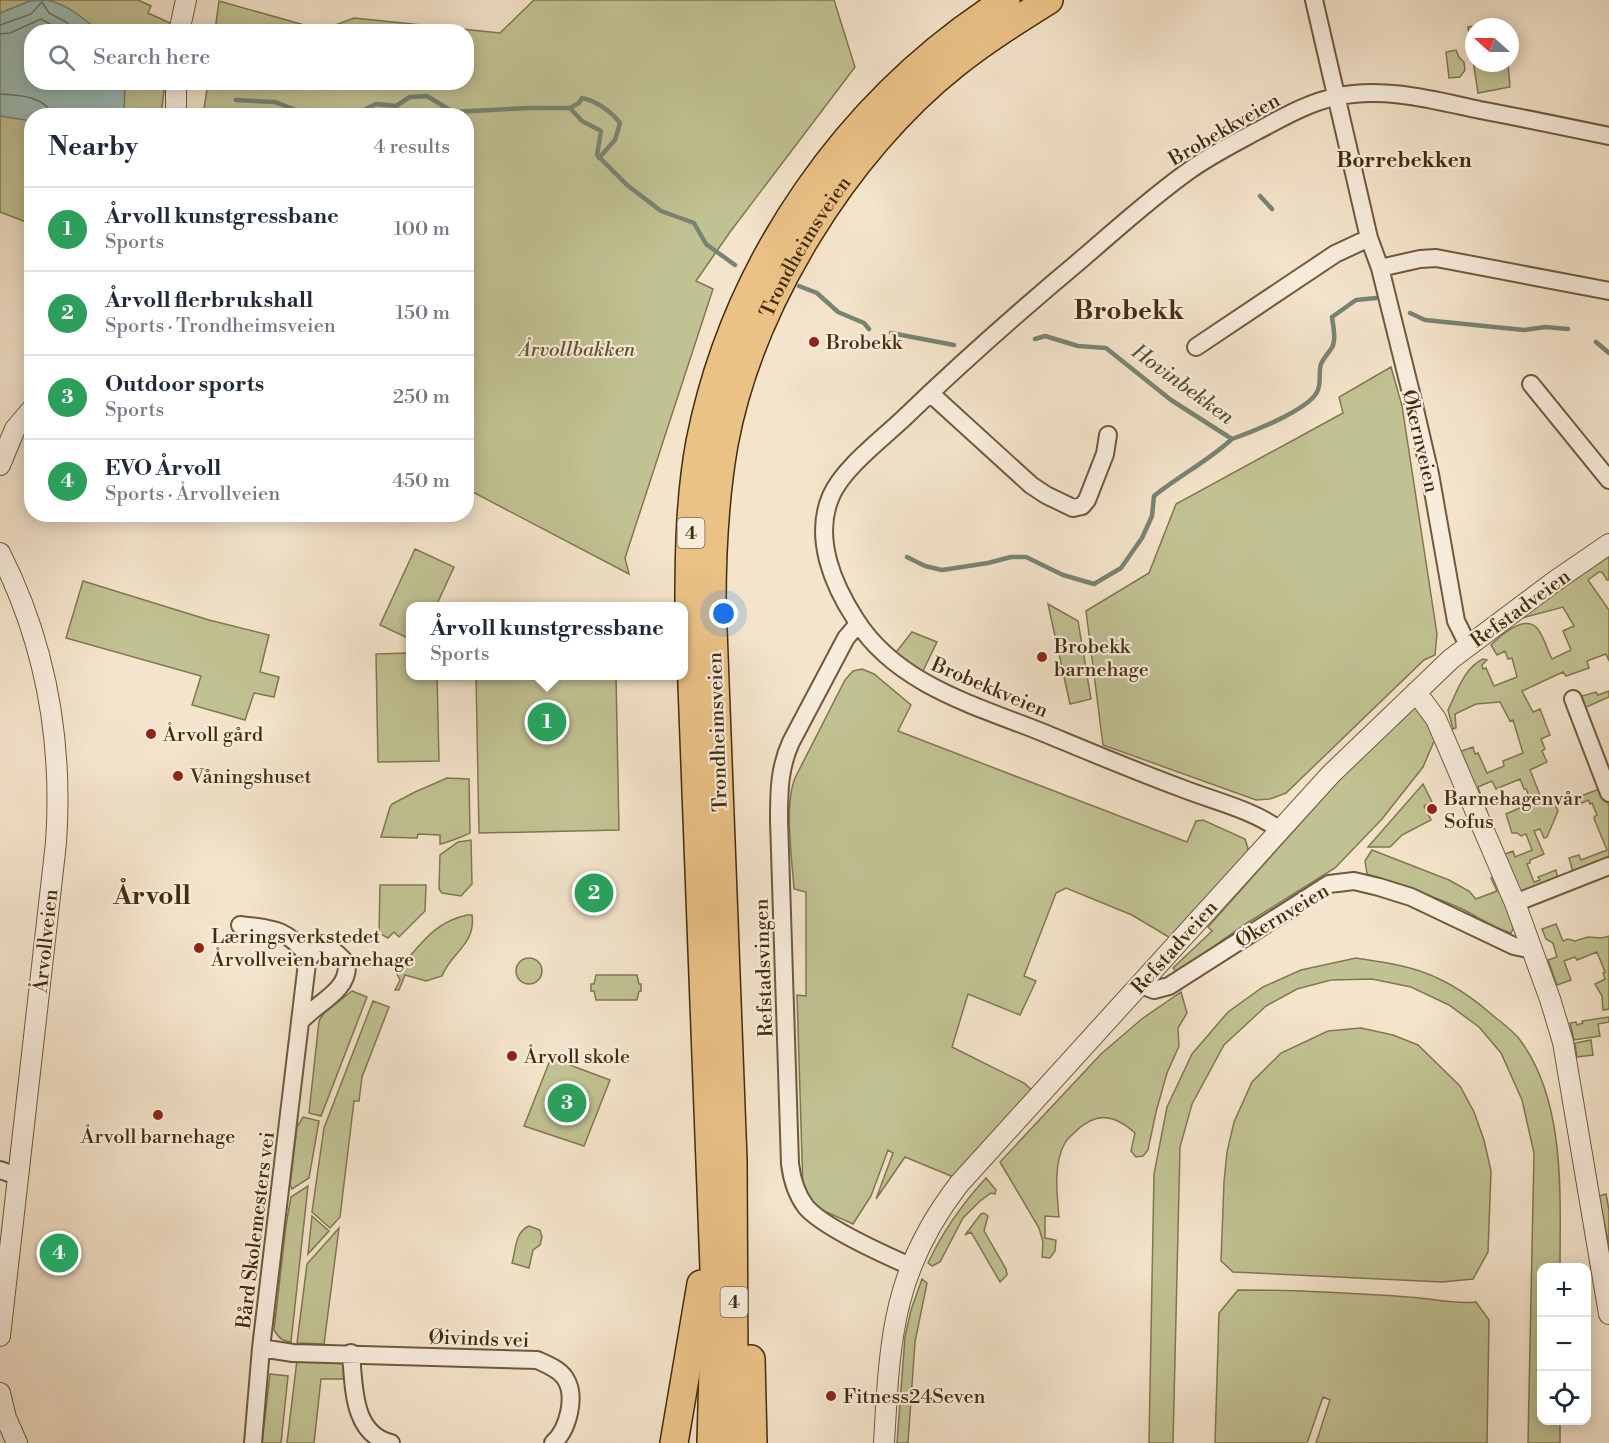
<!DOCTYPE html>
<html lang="en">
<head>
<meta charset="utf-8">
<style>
	:root { --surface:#fff; --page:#f6f6f7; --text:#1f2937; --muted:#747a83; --line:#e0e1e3; --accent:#1a73e8 }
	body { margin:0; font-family:"Libre Bodoni",serif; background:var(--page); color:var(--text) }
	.controls { position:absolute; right:18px; bottom:18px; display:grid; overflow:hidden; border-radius:12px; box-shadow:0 3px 15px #0003 }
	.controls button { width:54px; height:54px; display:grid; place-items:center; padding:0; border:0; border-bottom:2px solid var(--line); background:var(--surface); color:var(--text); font:30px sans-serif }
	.compass { position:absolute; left:1465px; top:18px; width:54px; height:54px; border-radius:50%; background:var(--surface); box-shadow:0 3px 15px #0003; rotate:291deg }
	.you { position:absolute; left:724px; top:614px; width:21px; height:21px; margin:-15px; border:4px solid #fff; border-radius:50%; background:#1a73e8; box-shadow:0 0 0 9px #1a73e833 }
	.badge { display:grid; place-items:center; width:39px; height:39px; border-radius:50%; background:var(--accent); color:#fff; font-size:20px; font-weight:700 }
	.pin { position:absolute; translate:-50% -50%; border:3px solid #fff; box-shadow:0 2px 6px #0006 }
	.popup { position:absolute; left:406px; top:602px; width:282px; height:78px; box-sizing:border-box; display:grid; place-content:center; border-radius:12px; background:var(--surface); filter:drop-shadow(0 2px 4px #0005); font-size:20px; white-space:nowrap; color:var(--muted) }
	.popup b { font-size:22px; color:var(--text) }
	.popup::after { content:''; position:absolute; left:50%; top:100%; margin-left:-12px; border:12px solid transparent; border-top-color:var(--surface) }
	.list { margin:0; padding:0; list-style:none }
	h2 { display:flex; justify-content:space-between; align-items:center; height:78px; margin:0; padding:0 24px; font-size:26px }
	h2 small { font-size:20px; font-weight:400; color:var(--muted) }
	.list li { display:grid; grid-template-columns:39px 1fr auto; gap:18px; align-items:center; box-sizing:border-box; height:84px; padding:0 24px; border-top:2px solid var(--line) }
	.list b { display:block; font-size:22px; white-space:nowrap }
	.list p { margin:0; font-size:20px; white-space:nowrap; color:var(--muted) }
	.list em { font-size:20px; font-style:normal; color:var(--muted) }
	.icon { flex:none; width:33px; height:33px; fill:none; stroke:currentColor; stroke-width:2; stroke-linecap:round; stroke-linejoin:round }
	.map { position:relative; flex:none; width:1609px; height:1443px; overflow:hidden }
	.search { position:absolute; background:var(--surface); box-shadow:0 3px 15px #0003; left:24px; top:24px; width:450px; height:66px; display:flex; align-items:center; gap:15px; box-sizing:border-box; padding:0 21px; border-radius:24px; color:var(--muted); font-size:22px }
	.panel { position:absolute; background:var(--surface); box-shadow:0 3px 15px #0003; left:24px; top:108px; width:450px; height:414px; border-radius:24px }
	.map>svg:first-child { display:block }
</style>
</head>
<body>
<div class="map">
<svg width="1609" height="1443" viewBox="0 0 1609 1443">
	<rect width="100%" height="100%" fill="#f4e4cb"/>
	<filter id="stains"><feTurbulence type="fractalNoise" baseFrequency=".00333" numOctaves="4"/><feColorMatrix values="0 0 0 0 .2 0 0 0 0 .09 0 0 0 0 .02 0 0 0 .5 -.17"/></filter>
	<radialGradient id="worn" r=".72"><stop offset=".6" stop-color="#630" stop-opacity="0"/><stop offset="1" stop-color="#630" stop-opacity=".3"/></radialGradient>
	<path fill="#c1c293" stroke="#827750" stroke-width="1.5" d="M0,0H138L151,6L148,13L170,23L169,31L32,32V82L165,83L161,115L32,116L31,224L0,212Z
		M534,0H834L855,67L730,232L696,281L713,289L625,558L629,574L467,489L466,116L203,115L208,83L466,82V32L215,31L219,1L322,30L354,18L500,33Z
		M1503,22L1504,27H1474V63H1508L1510,87L1478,93L1468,27Z
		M1456,50L1459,57L1464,62L1465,70L1460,77L1449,78L1446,52Z
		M1391,367L1402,406L1437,634L1435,655L1424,660L1286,793L1270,799L1256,800L1103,745L1086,611L1149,573L1176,504L1343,413L1339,397Z
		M415,549L454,567L436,606H410V639L380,625Z
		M1609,556V580H1607L1602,572H1599L1588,580L1609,610V661L1606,654L1587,661L1589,668L1566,676L1563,672L1522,691L1533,712L1540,709L1550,735L1541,739L1545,749L1542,751L1547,762L1530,770L1544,805L1554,802L1558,811L1547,837L1544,838L1540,829L1534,831L1544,854L1530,860V863L1527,864L1534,882L1540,880L1538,877L1556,870L1558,879L1524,892L1518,890L1503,855L1513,851L1515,857L1532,850L1526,834L1521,836L1517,833H1512L1506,814L1524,806L1525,809L1533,806L1526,789H1524L1520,779L1496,789L1492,781L1478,787L1491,823L1459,752L1473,747L1475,754L1478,753L1487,773L1504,766L1503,761L1523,753L1513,720L1510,721L1500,702L1476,704L1455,714L1456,728L1453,729L1448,710C1457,692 1464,668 1483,659L1487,660L1482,665L1483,669L1486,668L1494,686L1517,677L1512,658L1508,659L1505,651L1497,655L1491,645C1500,636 1524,614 1537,628C1544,636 1547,650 1552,659L1571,650L1563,631L1574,626L1563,607L1515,620Z
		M83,581L209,620L269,635L260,672L279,677L274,697L254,693L245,720L192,705L201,676L66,638Z
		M1048,604L1078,621L1091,699L1070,704Z
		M912,632L937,642L920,677L893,656Z
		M410,653V676H437L439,761L378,762L376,654Z
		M862,669L874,674L911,705L898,731L1187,842L1196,821L1203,820L1245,839L1248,848L1247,856L1172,939L1132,915L1066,888L1056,893L1024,976L1036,981L1020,1015L968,994L952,1047L1024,1083L1034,1092L956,1178L905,1157L876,1199L893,1153L888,1150L871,1196L853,1224L813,1206L803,1191L797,995L806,996V892L794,889C792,859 784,805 795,778L845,680L853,671Z
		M476,676H616L619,830L479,833Z
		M1609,691V697L1582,709L1580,701L1582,696L1596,692L1598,695Z
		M1414,705L1420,706L1435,739L1423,767L1382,819L1335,868L1247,923L1177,972L1173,968L1212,931L1208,927L1348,770Z
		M447,778L469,779L470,833C467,835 443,844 440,844V835L418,834L417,838L381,837L390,807L392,804L415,792Z
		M1423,784L1432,802L1424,806L1431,820L1402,835L1390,847H1368Z
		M1602,788L1609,806V857L1573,872L1569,858L1579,855L1581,860L1607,850L1595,821L1594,817L1597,815L1592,803L1590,804L1588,800L1576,806L1574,801L1577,800L1576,798Z
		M471,840L472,884L461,896L442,893L439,889L440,855L458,842Z
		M1372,850L1449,880L1469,891L1476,899L1497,891L1491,878L1495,876L1515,925L1511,933C1493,928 1477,916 1460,908C1430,895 1398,884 1367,874L1365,861Z
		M380,885H426L425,911L399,937L394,932L388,938L379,933Z
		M467,915H472C476,945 451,952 442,976L426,981L405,975L399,990H395L400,980L396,972C419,948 431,923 467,915Z
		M1556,924L1563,941L1568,939L1575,941L1588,937L1602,938L1609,936V1009L1603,1010L1602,996L1595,984L1605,979L1603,973L1605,972L1597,952L1577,960L1575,957L1564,961L1571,980L1557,985L1548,960L1557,957L1553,943L1546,939L1542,929Z
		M1356,958C1374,961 1393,963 1410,968C1440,976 1467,993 1490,1013C1499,1021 1513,1030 1520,1040C1566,1102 1560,1195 1560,1267L1542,1268V1420L1560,1421V1443H1528L1534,1153L1522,1100L1501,1053L1479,1027L1449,1005L1411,987L1372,979L1331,980L1297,989L1266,1006L1224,1045L1192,1104L1180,1147L1173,1443H1149L1154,1174L1167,1107L1192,1054L1228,1012L1263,987L1301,970Z
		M516 971a13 13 0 1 1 26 0a13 13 0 1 1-26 0Z
		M596,975H637L639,984H641V991H639L637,1000H596L594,991H591V984H594Z
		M352,991L367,997L321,1116L309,1113L319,1021L324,1013Z
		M1181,992L1187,1013L1178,1028L1179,1046L1167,1073L1156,1112L1148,1150L1143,1156L1136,1157L1131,1151L1135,1133C1114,1113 1095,1112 1074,1133C1071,1136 1067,1139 1065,1143C1053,1164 1057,1194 1059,1217L1045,1216V1238L1056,1240L1055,1251L1050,1258L1042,1257L1043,1242L1039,1228L1000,1162L1101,1054L1143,1018Z
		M373,1001L389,1007L362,1077L359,1101H354L340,1217L330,1228L312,1212L324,1128Z
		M1609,1017V1022L1598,1024L1600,1036L1574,1040L1570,1023L1576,1022L1577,1025L1583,1023L1582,1021Z
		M1361,1028L1393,1035L1418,1045L1460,1086L1474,1112L1484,1140L1491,1171L1488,1252L1473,1279L1442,1282L1233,1272L1221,1261L1224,1182L1227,1152L1234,1122L1252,1082L1281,1053L1328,1031Z
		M1591,1040L1593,1055L1577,1057L1575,1043Z
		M551,1058L610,1080L584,1146L524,1126Z
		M303,1117L319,1121L309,1178L292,1189L290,1185L297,1127Z
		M986,1178L996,1190L995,1194L991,1193L980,1201L963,1218L940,1262L932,1266L928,1263C943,1231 962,1204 986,1178Z
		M308,1186L291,1342C282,1341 279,1338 274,1330L286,1225L291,1197Z
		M1606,1194L1609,1210V1247L1599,1196Z
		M984,1213L988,1216L984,1231L1006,1269L1007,1275L1000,1282L971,1232L965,1235L981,1214Z
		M312,1216L329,1231L308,1254Z
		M529,1226L540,1230L542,1237L540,1245L533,1250L529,1268L512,1263C516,1249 515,1232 529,1226Z
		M339,1228L324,1344L297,1343L307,1264Z
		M922,1279L927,1283L915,1342L908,1443H897L905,1337L911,1310Z
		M1238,1290C1295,1290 1351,1293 1408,1297C1431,1298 1455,1305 1476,1302L1489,1320L1487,1443H1316L1330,1400L1323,1397L1307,1443H1215L1219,1313Z
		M297,1360L337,1362L342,1364L346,1371L345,1379H321L314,1443H287Z
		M270,1374L288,1376L281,1443H262Z"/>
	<path fill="#9cbeb8" stroke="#788474" stroke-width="1.5" d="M46,0C68,4 82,18 99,31L32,32V82L125,83L124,115L32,116L31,121L0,116V13L30,1Z"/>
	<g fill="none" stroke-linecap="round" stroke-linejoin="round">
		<path stroke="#707563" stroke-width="1.5" d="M0,25L31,14L42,2L49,13L66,22L78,32
			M0,34L10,33L41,19L64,32
			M0,94C19,95 45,96 53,116"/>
		<path stroke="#788474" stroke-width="4.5" d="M236,100L275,102L312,116
			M570,108L579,103L582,98C596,101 611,111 620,123L615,140L599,158
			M347,116L354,115L376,104L396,106L410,97L427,96L453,112L529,108H570L582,121L601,131L597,155L627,185L661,211L694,223L706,244L735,265
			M1260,196L1272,209
			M799,286L817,293L838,312L864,323L869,329
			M1410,313L1425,320L1524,330L1545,327L1568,329
			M891,333L954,345
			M1035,339L1045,336L1078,346L1106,348L1171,400L1232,439C1252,432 1308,410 1317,392C1322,383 1318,373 1321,364C1324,357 1327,355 1331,349C1337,341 1333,326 1332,317L1356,300L1376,298
			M1596,342L1609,353
			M907,557L925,566L942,570L988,563L1011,557H1026L1063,575L1094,584L1121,568L1142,538L1152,516L1154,496C1179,476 1208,461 1232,439"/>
		<g stroke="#6f5a3d" stroke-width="20">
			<path id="minor" d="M1314,0L1369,238L1380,268L1413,401L1430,474L1456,621L1468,645
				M1380,268L1420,259L1436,258L1609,291
				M1196,347L1335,254L1369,238
				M1531,384L1609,480
				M930,393L1031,485L1046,495L1073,508L1082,506L1087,500L1105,454L1108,435
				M858,624L846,638L791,742C779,768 779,792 779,820L790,1164C792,1180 796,1194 806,1207C823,1227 885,1255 910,1266
				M1573,699L1609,793
				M1280,830C1251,809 1214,801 1181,788C1135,771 1090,752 1044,733C977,706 897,685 856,620C833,585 813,538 831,496C843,468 882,439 904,418C962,362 1022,309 1083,258C1118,228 1153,196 1190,170C1211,155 1235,143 1257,131C1282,118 1307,103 1335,97C1383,86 1433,100 1480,110C1523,118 1566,127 1609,136
				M1515,903L1609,866
				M240,925C275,929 288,929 309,958
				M1141,985L1154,990L1169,986L1329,884L1354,881L1379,887L1411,897L1514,946L1523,948L1530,946
				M0,1170L18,1176
				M261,1348L293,1353L537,1360C546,1364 559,1369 565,1378C577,1396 568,1430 553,1443
				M351,1353C354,1386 352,1434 391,1443
				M253,1443L261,1348L300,1022C316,1003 348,992 347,965C337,948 316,940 307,963L300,1022"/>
		</g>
		<g stroke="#6f5a3d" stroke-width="22">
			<path id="tertiary" d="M179,32L186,0
				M176,116V82
				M0,465L15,429L32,409
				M0,553C46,644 63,741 56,843L0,1336
				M1416,692L1436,719L1515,903L1550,999L1563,1042L1609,1314
				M0,1393L6,1418L17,1443
				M884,1443C890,1338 892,1271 959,1184L1331,774L1451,659L1555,581L1609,544"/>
		</g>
		<g stroke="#432c0e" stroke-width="30">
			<g id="trunk">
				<path d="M751,1359L753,1443"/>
				<path d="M674,1443L701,1284"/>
				<path d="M711,1443L715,1295L689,605C689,551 690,496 700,442C736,261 850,99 1006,0"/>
				<path id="s1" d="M731,1443L734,1369L733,1160L712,602C712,548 715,496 724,444C750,305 845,151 955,64C985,40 1017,20 1049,0"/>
			</g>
		</g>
		<use href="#minor" stroke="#f8eddd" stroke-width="16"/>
		<use href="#tertiary" stroke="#f8eddd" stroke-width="20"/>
		<use href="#trunk" stroke="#eac286" stroke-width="27"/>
	</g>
	<g fill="#8f2418" stroke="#f8eddd" stroke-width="2">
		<circle cx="814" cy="342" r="6"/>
		<circle cx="1042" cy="657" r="6"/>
		<circle cx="151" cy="734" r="6"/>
		<circle cx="178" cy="776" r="6"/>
		<circle cx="1432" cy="809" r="6"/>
		<circle cx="199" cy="948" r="6"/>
		<circle cx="512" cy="1056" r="6"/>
		<circle cx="158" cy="1115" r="6"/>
		<circle cx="831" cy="1396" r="6"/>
	</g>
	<g text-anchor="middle" stroke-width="4.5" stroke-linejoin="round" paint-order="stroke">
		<g fill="#f8eddd" stroke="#79664c" stroke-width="1.5">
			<rect x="677.5" y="518" width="27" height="30" rx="4.5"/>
			<rect x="720.5" y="1287" width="27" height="30" rx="4.5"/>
		</g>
		<g font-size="18" font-weight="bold" fill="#432c0e">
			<text x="691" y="539">4</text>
			<text x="734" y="1308">4</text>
		</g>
		<g font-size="20" fill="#432c0e" stroke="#f8eddd">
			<text transform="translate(1224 129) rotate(-30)" y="7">Brobekkveien</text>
			<text dy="7" stroke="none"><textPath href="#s1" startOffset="1215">Trondheimsveien</textPath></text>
			<text transform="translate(1421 441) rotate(77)" y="7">Økernveien</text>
			<text transform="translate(1520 608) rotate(-36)" y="7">Refstadveien</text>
			<text transform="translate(990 687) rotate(23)" y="7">Brobekkveien</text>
			<text transform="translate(717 732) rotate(-92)" y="7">Trondheimsveien</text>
			<text transform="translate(1282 915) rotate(-31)" y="7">Økernveien</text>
			<text transform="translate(45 941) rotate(-84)" y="7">Årvollveien</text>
			<text transform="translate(1174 947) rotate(-48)" y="7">Refstadveien</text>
			<text transform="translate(763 968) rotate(-92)" y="7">Refstadsvingen</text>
			<text transform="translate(255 1230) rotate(-83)" y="7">Bård Skolemesters vei</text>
			<text transform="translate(479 1338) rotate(2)" y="7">Øivinds vei</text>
		</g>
		<g font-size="20" fill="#432c0e" stroke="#f8eddd" text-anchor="start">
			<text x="826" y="349">Brobekk</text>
			<text x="1054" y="653">Brobekk<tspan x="1054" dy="23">barnehage</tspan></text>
			<text x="163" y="741">Årvoll gård</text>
			<text x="190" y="783">Våningshuset</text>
			<text x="1444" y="805">Barnehagenvår<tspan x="1444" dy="23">Sofus</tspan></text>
			<text x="211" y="943">Læringsverkstedet<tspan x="211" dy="23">Årvollveien barnehage</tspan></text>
			<text x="524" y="1063">Årvoll skole</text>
			<text x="158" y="1143" text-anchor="middle">Årvoll barnehage</text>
			<text x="843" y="1403">Fitness24Seven</text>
		</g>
		<g font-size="20" font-style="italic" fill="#62522f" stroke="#f8eddd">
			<text x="577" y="356">Årvollbakken</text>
		</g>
		<g font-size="21" font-weight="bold" fill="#432c0e" stroke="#f8eddd">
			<text x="1404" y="167">Borrebekken</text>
		</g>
		<g font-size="21" font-style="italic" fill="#595038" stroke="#f8eddd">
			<text transform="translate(1183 384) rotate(36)" y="7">Hovinbekken</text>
		</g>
		<g font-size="26" font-weight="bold" fill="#432c0e" stroke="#f8eddd">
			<text x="1129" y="319">Brobekk</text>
			<text x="152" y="904">Årvoll</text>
		</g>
	</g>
	<rect width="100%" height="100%" filter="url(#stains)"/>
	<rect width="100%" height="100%" fill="url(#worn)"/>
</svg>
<div class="controls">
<button>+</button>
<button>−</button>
<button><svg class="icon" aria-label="locate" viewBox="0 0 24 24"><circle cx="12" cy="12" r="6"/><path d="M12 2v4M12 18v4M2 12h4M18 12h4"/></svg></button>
</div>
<svg class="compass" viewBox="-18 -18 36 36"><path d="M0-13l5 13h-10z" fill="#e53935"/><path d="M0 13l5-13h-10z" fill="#747a83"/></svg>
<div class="you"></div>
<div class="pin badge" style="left:547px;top:722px;background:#2e9e5b">1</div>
<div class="popup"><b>Årvoll kunstgressbane</b>Sports</div>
<div class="pin badge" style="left:594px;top:893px;background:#2e9e5b">2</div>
<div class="pin badge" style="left:567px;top:1103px;background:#2e9e5b">3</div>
<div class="pin badge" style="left:59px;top:1253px;background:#2e9e5b">4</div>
<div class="search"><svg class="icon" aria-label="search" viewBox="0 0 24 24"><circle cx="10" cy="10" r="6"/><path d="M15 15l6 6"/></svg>Search here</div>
<section class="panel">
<h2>Nearby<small>4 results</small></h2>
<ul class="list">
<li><span class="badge" style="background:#2e9e5b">1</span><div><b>Årvoll kunstgressbane</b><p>Sports</p></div><em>100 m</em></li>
<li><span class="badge" style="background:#2e9e5b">2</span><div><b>Årvoll flerbrukshall</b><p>Sports · Trondheimsveien</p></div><em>150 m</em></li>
<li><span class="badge" style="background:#2e9e5b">3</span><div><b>Outdoor sports</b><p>Sports</p></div><em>250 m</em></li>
<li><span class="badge" style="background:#2e9e5b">4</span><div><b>EVO Årvoll</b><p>Sports · Årvollveien</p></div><em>450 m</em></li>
</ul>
</section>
</div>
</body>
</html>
